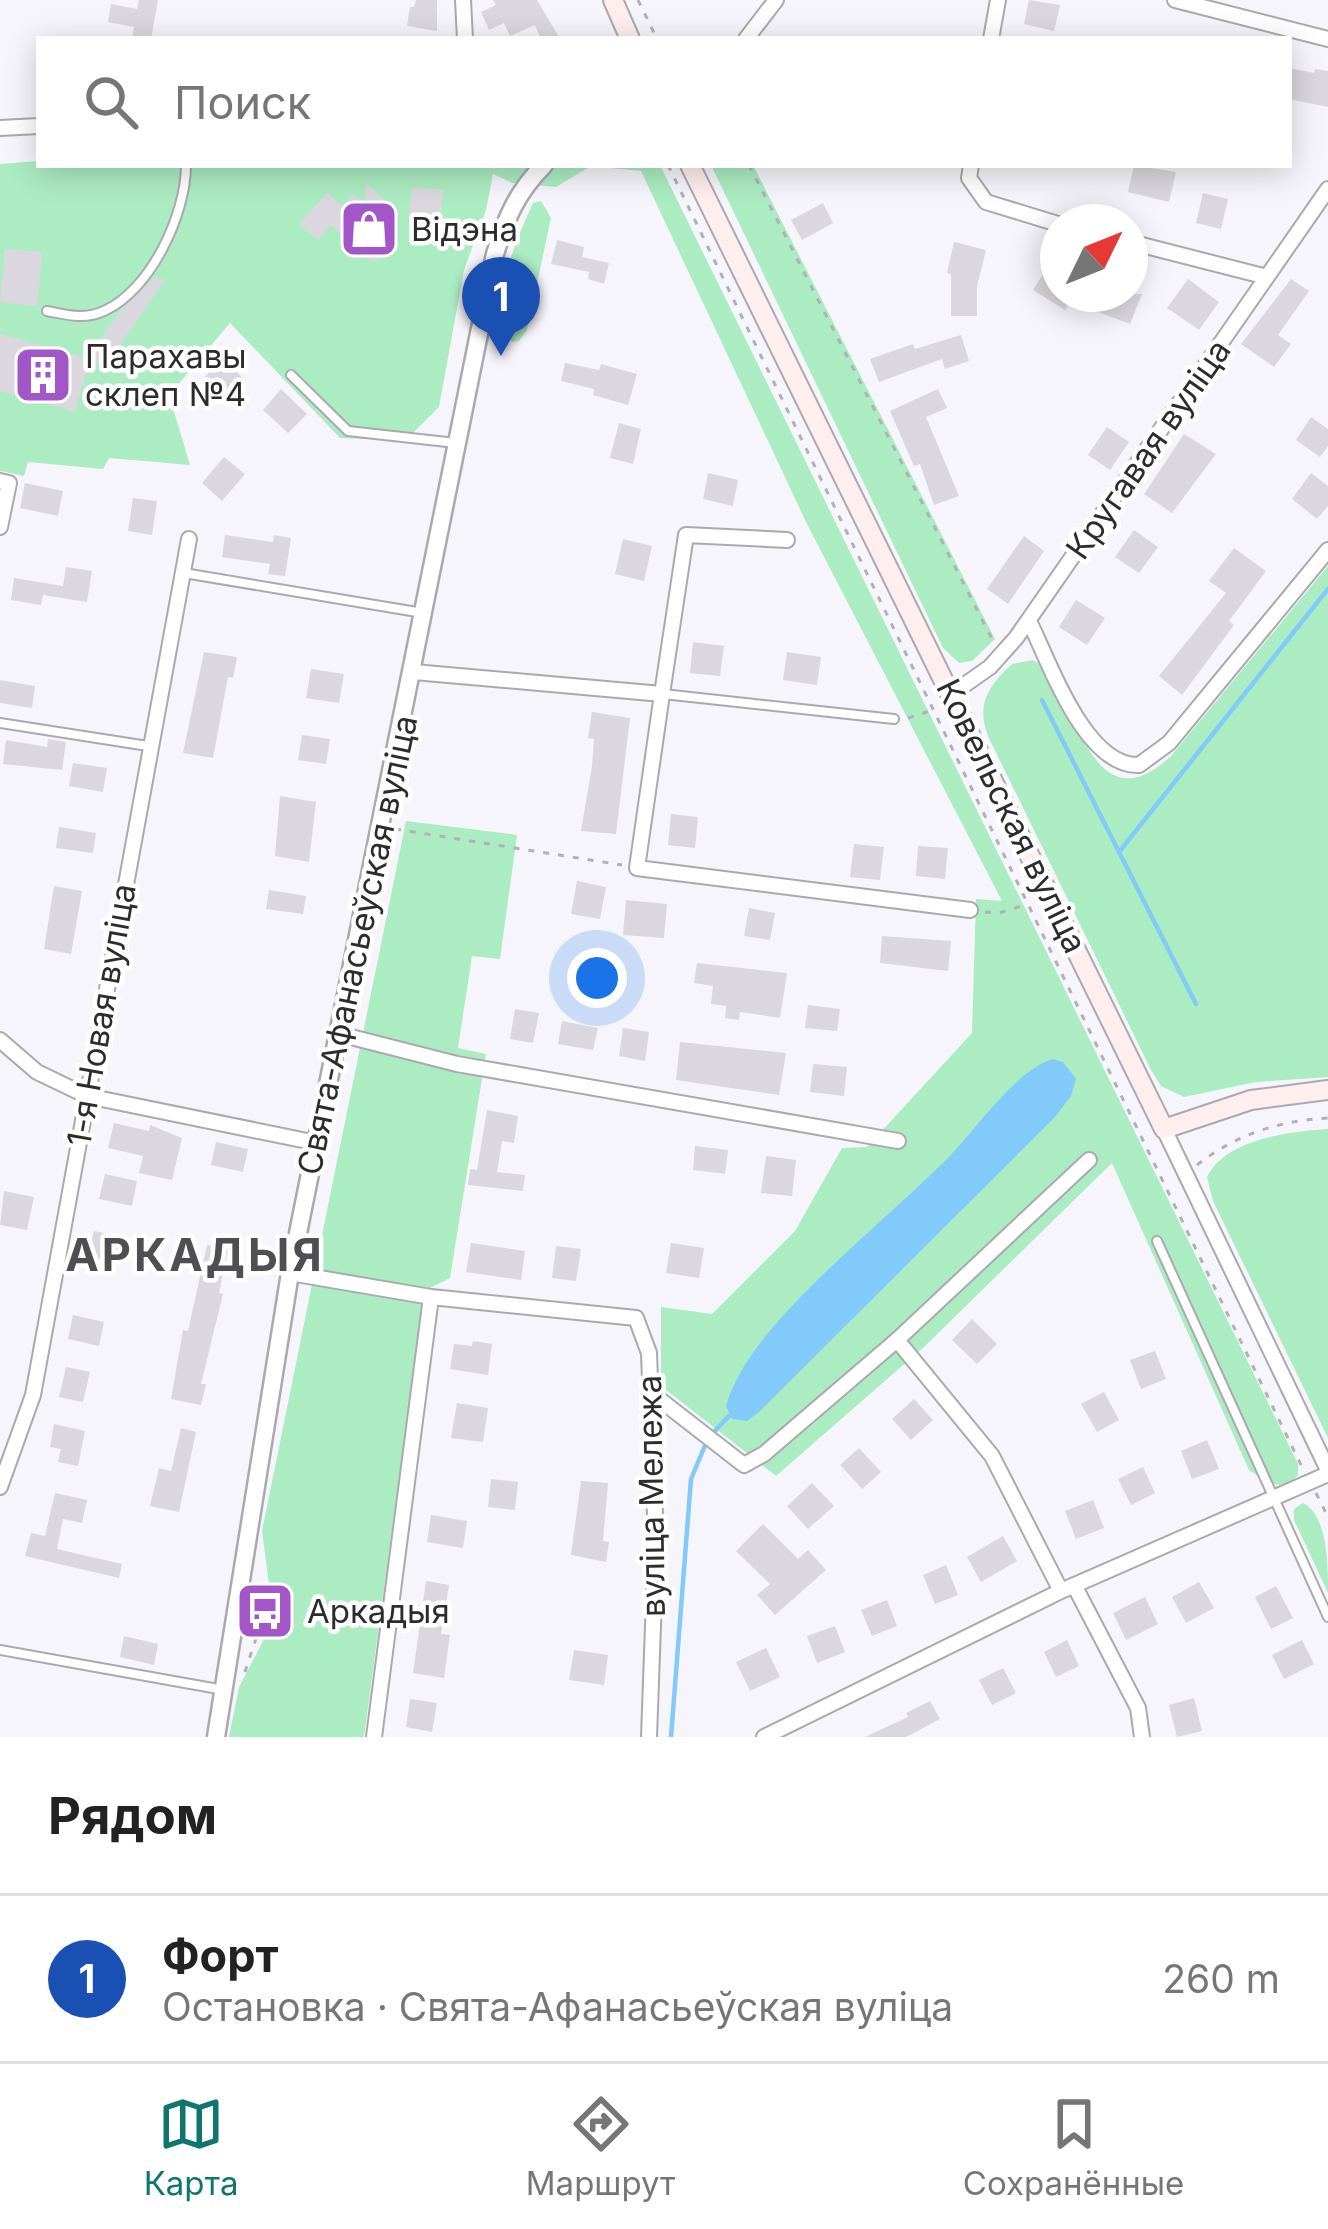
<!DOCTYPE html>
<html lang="ru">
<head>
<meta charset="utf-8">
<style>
	:root { --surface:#fff; --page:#f6f6f6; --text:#222; --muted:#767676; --line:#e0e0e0; --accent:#0f766e }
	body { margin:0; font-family:Inter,sans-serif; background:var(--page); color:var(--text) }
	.compass { position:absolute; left:1040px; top:204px; width:108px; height:108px; border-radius:50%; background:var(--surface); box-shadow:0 6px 30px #0003; rotate:47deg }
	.you { position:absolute; left:597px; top:978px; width:42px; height:42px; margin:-30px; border:9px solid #fff; border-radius:50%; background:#1a73e8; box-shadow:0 0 0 18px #1a73e833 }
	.badge { display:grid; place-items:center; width:78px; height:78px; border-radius:50%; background:var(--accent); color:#fff; font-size:39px; font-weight:700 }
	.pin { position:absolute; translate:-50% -99px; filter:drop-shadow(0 3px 6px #0008) }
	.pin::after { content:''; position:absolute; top:63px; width:42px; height:36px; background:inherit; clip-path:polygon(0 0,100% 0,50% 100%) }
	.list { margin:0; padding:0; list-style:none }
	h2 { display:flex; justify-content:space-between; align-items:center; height:156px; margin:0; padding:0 48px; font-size:51px }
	h2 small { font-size:39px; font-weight:400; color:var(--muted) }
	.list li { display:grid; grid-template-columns:78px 1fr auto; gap:36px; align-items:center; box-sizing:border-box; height:168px; padding:0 48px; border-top:3px solid var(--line) }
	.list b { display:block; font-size:45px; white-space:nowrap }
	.list p { margin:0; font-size:39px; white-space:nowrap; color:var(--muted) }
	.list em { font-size:39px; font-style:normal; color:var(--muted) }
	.icon { flex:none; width:66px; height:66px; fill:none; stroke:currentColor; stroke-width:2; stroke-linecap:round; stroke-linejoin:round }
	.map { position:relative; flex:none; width:1328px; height:1737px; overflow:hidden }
	.search { position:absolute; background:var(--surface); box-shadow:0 6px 30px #0003; left:36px; right:36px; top:36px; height:132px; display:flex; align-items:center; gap:30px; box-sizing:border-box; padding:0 42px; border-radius:0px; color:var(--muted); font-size:45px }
	.sheet { height:324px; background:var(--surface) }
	nav { display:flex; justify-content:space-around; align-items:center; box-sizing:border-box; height:168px; border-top:3px solid var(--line); background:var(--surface); font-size:33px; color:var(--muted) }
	nav a { display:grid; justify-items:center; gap:6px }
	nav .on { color:var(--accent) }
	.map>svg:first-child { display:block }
</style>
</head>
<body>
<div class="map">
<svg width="1328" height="1737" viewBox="0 0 1328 1737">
	<rect width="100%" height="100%" fill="#f6f5fb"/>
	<path fill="#acecc2" d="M39,161V165H660L1298,1464V1475C1281,1494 1266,1481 1249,1470L1112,1163L925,1346L776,1476L661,1386V1307L712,1314L795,1231L842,1148L867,1147L972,1033L976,899L1002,901L807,524L641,171L591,166L556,187L512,183L493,174L486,210L464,270L439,407L406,440L340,438L230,323L169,395L190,465L109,458L103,469L28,462L24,476L0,471V164Z
		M711,165H753L995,639L972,661L959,663L943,648Z
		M541,201L551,218L527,330L519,341L512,342C487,303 516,241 533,203Z
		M1328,566V1077L1256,1082L1184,1097L1161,1086L1151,1070L988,736C976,705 988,686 1012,664L1033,660C1077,685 1087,834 1171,756Z
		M406,821L517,835L500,959L472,956L458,1048L486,1054L450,1278L424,1291L364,1737H229L239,1687L263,1641L272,1607L262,1531Z
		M1328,1129V1438L1213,1201L1207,1177C1225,1139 1291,1131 1328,1129Z
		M1303,1503C1328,1516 1328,1564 1328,1593L1294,1520V1509Z"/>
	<path fill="#81cafa" d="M1053,1059L1063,1062L1076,1079L1071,1096L1055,1117L759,1412L747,1421L732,1419L726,1406C735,1376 753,1351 773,1327C826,1266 889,1216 946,1160C974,1132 1016,1069 1053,1059Z"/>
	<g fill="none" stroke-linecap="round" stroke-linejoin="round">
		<path stroke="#81cafa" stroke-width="4.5" d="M1042,700L1196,1004
			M1119,852L1328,589
			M712,1434L729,1416
			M671,1737L691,1479L706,1443"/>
	</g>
	<path fill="#dad8de" d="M139,0H158L151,39H132L134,27L108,22L111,4L137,9Z
		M416,0H437V31L407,26L410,7H414Z
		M493,0H537L560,39H541L535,25L510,36L504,23L489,30L481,12L496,5Z
		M1029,0L1060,5L1054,31L1024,24Z
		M1289,68L1314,73L1315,69L1328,71V107L1289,99Z
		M1134,165L1176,172L1169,202L1128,192Z
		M365,183L400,214L379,239L388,247L374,263L331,225L318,240L299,224L327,193L342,206L353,194L366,206Z
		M412,187L443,190L440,222L408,218Z
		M1203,193L1228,199L1221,229L1196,223Z
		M823,203L833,223L802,240L791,220Z
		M557,240L584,247L582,257L609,263L604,284L588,279L589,272L551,264Z
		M954,242L986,250L977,286V316H951V274L947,273Z
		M5,249L42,252L37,306L0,302Z
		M1058,251V294H1074L1065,310L1033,290Z
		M155,277L165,280L104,368L88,357L120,311Z
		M1188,279L1219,302L1199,330L1167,308Z
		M1291,279L1309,291L1278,335L1291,344L1274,367L1241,344Z
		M1105,294H1142L1130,324L1098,312Z
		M0,334L90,359L75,412L0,391Z
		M961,335L969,361L945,369L942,359L879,382L870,359L913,344L915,349Z
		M222,358L244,379L226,399L204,378Z
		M565,363L599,370L601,364L637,374L628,405L593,395L594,389L561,381Z
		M281,389L307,414L288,433L263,410Z
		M938,389L947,408L926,417L959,496L934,505L920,464L914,466L890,411Z
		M1311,417L1328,429V446L1320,457L1296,440Z
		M619,423L641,429L633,464L610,458Z
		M1107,427L1129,442L1110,470L1088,455Z
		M1184,434L1216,454L1172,513L1144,494Z
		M224,457L245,474L222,501L202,483Z
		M708,473L738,480L733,506L703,499Z
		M1311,473L1328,486V506L1317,519L1292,499Z
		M25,483L63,491L58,516L20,508Z
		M133,498L157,501L152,535L128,531Z
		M1134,530L1158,547L1139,573L1115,557Z
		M225,535L273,542L274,535L291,538L285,576L268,574L270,564L222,557Z
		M1024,536L1044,551L1008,604L987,589Z
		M623,539L652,546L644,581L615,574Z
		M1234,548L1266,571L1229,621L1234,625L1182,695L1159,676L1226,593L1209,581Z
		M66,567L92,571L87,602L43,595L41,605L11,600L14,578L63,586Z
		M1076,600L1105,618L1087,645L1059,627Z
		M693,642L724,646L720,676L690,673Z
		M204,652L237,657L233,678L228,677L213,758L183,753Z
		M787,652L821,657L817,685L783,680Z
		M311,669L344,674L339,703L306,698Z
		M0,680L35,686L32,708L0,703Z
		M592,712L630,718L616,834L581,831L592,766L594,739L588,738Z
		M302,735L330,739L326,764L298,760Z
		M48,739L66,742L62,770L3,764L6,740L47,747Z
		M73,763L107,768L103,792L69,786Z
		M280,796L316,802L309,862L275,856Z
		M671,814L698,817L695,848L668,845Z
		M59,827L96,833L93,853L56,848Z
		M854,844L884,847L880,880L850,877Z
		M918,846L948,848L945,879L916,876Z
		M577,881L606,887L600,919L571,914Z
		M54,886L82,891L71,954L44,949Z
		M269,890L306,896L303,914L266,909Z
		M626,900L667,904L664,938L623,935Z
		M749,908L775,913L770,940L744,936Z
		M882,936L951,941L948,971L880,963Z
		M697,963L787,973L780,1018L740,1012L739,1020L725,1018L726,1006L711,1004L713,986L694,983Z
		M808,1005L840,1009L837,1031L805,1028Z
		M515,1009L539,1013L533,1043L510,1039Z
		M562,1021L598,1028L593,1050L558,1044Z
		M623,1028L649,1032L645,1061L619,1056Z
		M680,1042L786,1053L779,1095L676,1080Z
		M813,1064L847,1067L844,1096L810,1092Z
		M487,1110L518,1116L514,1143L502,1141L497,1172L525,1175L523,1191L468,1185L470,1169L477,1170Z
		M114,1123L149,1131L150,1125L182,1138L172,1180L139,1173L143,1156L108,1148Z
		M216,1142L248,1149L243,1172L211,1165Z
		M695,1146L728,1150L725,1174L693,1170Z
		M766,1156L796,1160L792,1196L761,1193Z
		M105,1174L137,1181L132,1206L99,1199Z
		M4,1191L34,1197L27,1230L0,1225Z
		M94,1231L125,1238L120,1263L88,1256Z
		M471,1243L525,1251L521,1280L466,1272Z
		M671,1243L704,1248L699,1278L666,1273Z
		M207,1245L228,1249L219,1293L223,1294L201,1384H206L201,1405L171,1399L183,1330L188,1331Z
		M556,1246L581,1249L576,1281L552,1278Z
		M73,1315L104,1322L99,1346L68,1339Z
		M972,1319L997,1344L977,1364L952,1340Z
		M473,1341L492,1344L488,1375L450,1369L454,1344L472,1346Z
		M1155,1351L1166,1379L1141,1389L1130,1360Z
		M66,1367L90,1372L83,1402L59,1397Z
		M1104,1392L1119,1420L1097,1432L1081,1404Z
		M914,1399L933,1420L911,1440L892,1419Z
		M457,1403L488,1408L483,1442L451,1438Z
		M54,1424L85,1431L78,1466L58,1462L61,1449L50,1447Z
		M181,1428L196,1432L179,1512L150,1506L159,1468L171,1471Z
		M1207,1440L1219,1469L1192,1479L1181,1451Z
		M859,1448L881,1472L862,1489L840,1465Z
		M1143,1467L1155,1493L1131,1505L1118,1479Z
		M491,1479L518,1482L515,1510L488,1507Z
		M581,1481L608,1483L603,1541L609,1542L606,1562L571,1555Z
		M812,1483L834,1506L808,1529L787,1506Z
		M55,1493L87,1500L82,1523L63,1519L57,1549L122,1564L119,1578L25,1556L31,1533L45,1536Z
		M1093,1500L1104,1528L1076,1539L1065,1511Z
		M431,1515L467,1521L463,1548L427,1542Z
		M763,1524L798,1559L808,1550L826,1570L775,1615L757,1595L770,1584L736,1551Z
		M1003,1536L1017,1561L981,1582L967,1557Z
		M946,1565L958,1595L935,1604L923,1575Z
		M426,1581L449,1585L441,1634L450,1635L444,1678L413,1673Z
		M1199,1582L1214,1608L1186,1623L1172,1597Z
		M1276,1586L1293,1618L1271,1629L1255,1597Z
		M1145,1597L1158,1624L1126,1640L1113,1613Z
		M887,1600L897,1626L872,1636L861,1610Z
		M835,1626L845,1652L817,1663L807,1636Z
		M124,1636L158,1644L154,1665L120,1657Z
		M1067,1640L1079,1666L1056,1677L1044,1652Z
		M1302,1640L1314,1664L1284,1679L1272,1655Z
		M766,1648L780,1677L750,1691L736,1662Z
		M574,1650L608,1655L604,1685L569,1680Z
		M1003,1668L1016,1693L992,1705L979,1680Z
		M1194,1698L1202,1731L1177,1737L1169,1705Z
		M410,1699L437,1703L432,1732L406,1727Z
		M930,1701L940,1719L906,1737H865L908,1717L906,1713Z"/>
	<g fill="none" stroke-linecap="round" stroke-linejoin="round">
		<g stroke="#aba9af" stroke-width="12">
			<path id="service" d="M47,311C67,315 84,320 104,311C151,290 186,214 186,165
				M291,375L348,431L456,443
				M184,573L423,613
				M663,694L894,719
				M0,723L148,746
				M1157,1241L1328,1617
				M0,1650L224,1690"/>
		</g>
		<g stroke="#aba9af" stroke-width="18">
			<path id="minor" d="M463,0L465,39
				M1175,0L1328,39
				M746,39L776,0
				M991,39L998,0
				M0,128L39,126
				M971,165L969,178L986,202L1058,224
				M1130,242L1267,277
				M0,481L9,483L0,527
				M1029,621C1050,663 1085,767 1139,765L1169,743L1328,550
				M414,672L662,694L637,868L970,910
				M953,693L990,667L1016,638L1328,189
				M662,694L686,535L787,540
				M339,1034L457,1064L898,1141
				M0,1040L37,1072L87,1096L317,1143
				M1164,1129L1328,1470
				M290,1273L431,1297L636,1318L649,1353L656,1542L649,1737
				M897,1340L992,1456L1061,1591
				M650,1392L744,1465L764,1454L897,1340L1089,1160
				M0,1487L33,1395L189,539
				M1074,1585L1138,1708L1142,1737
				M374,1737L431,1297
				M764,1737L1061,1591L1328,1474"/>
		</g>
		<g stroke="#aba9af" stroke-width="21">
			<path id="tertiary" d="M216,1737L290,1273L495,254C506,218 517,192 544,165"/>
		</g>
		<g stroke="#aba9af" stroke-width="22">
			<path id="secondary" d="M613,0L630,39
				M690,165L1164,1129L1251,1100L1328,1090"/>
		</g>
		<path stroke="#b1b0b5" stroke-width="3" stroke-dasharray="6 9" stroke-linecap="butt" d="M638,0L657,39
			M668,165L1303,1469
			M749,165L994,643
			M908,718L933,710
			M395,829L622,865
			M985,912L999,913L1028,904
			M1197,1165C1237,1134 1278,1121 1328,1118
			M1316,1493L1328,1517
			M245,1672L265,1611L252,1610"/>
		<use href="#service" stroke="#fff" stroke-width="8"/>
		<use href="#minor" stroke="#fff" stroke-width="14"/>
		<use href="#tertiary" stroke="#fff" stroke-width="16"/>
		<use href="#secondary" stroke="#feefee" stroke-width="18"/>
	</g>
	<defs>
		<g id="shop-square" transform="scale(3)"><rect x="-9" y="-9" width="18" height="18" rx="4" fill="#a356c8" stroke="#fff"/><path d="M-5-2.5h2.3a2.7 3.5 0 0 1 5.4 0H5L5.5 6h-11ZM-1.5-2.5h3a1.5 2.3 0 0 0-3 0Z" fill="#fff"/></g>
		<g id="building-square" transform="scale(3)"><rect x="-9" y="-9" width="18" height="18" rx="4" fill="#a356c8" stroke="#fff"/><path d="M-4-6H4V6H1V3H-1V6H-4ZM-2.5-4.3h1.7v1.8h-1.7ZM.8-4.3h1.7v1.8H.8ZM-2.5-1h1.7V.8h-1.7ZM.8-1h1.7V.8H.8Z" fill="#fff"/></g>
		<g id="bus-square" transform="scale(3)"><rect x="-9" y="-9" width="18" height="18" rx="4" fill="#a356c8" stroke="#fff"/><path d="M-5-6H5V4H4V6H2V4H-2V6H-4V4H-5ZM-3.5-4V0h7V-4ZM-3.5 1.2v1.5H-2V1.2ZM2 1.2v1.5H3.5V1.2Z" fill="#fff"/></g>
	</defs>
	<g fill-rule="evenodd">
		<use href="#shop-square" x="369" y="229"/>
		<use href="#building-square" x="43" y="375"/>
		<use href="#bus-square" x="265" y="1611"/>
	</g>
	<g text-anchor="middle" stroke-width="9" stroke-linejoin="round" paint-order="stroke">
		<g font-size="33" fill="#2c2b2d" stroke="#fff" text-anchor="start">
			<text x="411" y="241">Відэна</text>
			<text x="85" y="368">Парахавы<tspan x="85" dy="38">склеп №4</tspan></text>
			<text x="307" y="1623">Аркадыя</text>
		</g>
		<g font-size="33" fill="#2c2b2d" stroke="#fff">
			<text transform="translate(1148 449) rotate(-55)" y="12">Кругавая вуліца</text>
			<text transform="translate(1012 816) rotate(64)" y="12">Ковельская вуліца</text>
			<text transform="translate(357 945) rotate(-78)" y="12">Свята-Афанасьеўская вуліца</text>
			<text transform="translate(101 1015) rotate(-80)" y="12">1-я Новая вуліца</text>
			<text transform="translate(651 1496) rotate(-91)" y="12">вуліца Мележа</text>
		</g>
		<g font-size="45" font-weight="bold" letter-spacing="3" fill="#4f4e53" stroke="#fff">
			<text x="195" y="1271">АРКАДЫЯ</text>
		</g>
	</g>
</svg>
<svg class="compass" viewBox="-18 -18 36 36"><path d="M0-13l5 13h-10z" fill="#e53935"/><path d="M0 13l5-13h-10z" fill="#767676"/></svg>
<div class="you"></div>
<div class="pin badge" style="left:501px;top:356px;background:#1a4fb4">1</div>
<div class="search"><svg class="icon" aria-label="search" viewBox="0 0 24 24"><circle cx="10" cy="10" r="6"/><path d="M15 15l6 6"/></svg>Поиск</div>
</div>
<section class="sheet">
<h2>Рядом<small></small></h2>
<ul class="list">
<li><span class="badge" style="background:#1a4fb4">1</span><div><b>Форт</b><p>Остановка · Свята-Афанасьеўская вуліца</p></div><em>260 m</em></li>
</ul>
</section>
<nav>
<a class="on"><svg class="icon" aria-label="map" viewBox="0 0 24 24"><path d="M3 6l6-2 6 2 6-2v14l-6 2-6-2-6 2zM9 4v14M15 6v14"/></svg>Карта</a>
<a><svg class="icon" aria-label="directions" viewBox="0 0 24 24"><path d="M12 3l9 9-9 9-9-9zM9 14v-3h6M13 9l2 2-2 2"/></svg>Маршрут</a>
<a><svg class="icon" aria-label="saved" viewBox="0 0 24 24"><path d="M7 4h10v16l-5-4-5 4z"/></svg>Сохранённые</a>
</nav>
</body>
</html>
